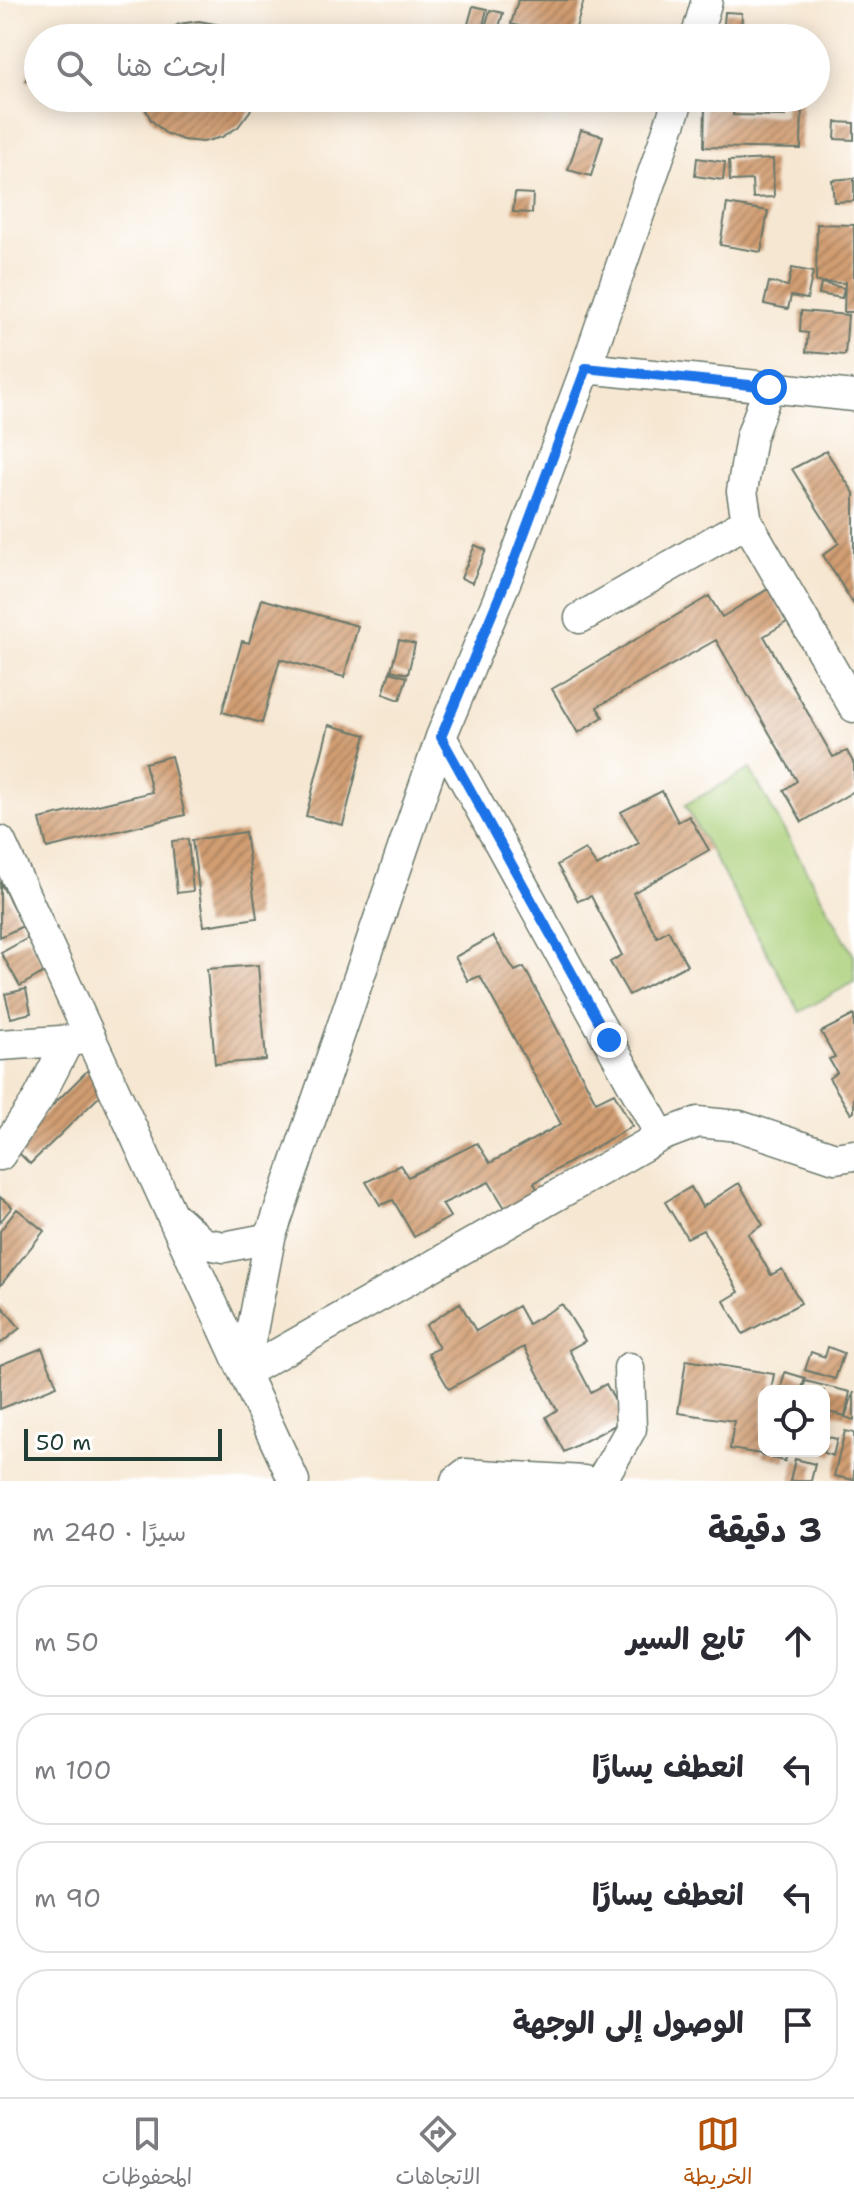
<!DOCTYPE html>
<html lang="ar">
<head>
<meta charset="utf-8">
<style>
	:root { --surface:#fff; --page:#f2f2f3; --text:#2b2b33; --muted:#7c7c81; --line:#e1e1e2; --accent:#b45309 }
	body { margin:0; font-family:"Shantell Sans","Playpen Sans Arabic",sans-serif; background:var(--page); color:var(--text); direction:rtl }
	.controls { position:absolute; right:24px; bottom:24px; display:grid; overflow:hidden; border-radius:16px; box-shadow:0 4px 20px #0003 }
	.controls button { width:72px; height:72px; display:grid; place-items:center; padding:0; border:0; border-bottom:2px solid var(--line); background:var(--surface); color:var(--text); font:40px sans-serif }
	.scale { position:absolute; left:24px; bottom:20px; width:198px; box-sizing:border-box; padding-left:8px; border:4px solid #1f3d34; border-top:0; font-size:22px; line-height:28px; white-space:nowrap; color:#1f3d34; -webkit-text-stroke:6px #fff; paint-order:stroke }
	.stop { position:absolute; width:24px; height:24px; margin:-18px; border:6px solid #1a73e8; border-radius:50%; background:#fff }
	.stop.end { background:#1a73e8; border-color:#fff; box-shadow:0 2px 8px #0008 }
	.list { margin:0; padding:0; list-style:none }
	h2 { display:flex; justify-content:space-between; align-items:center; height:104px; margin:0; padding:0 32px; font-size:34px }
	h2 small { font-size:26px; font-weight:400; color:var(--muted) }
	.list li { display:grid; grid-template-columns:52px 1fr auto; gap:24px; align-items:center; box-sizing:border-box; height:112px; margin:0 16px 16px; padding:0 16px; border:2px solid var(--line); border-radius:32px }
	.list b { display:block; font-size:30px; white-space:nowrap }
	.list em { font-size:26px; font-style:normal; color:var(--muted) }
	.icon { flex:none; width:44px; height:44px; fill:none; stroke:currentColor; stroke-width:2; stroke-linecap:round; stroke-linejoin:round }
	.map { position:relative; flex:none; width:854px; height:1481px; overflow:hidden; direction:ltr }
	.search { position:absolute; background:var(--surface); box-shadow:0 4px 20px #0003; left:24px; right:24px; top:24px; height:88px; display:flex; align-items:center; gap:20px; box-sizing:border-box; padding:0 28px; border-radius:44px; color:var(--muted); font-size:30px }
	.sheet { height:616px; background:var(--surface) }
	nav { display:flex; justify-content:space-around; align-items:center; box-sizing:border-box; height:112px; border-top:2px solid var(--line); background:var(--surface); font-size:22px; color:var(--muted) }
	nav a { display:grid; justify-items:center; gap:4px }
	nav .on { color:var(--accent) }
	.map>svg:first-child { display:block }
</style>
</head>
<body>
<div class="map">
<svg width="854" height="1481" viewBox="0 0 854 1481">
	<defs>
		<pattern id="building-hatch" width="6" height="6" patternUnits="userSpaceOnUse" patternTransform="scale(2)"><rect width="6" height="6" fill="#d19d72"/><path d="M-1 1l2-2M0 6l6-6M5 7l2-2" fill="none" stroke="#a9815e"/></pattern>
	</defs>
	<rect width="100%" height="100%" fill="#fff"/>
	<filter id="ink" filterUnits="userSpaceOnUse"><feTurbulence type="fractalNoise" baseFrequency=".0125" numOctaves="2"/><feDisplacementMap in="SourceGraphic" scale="16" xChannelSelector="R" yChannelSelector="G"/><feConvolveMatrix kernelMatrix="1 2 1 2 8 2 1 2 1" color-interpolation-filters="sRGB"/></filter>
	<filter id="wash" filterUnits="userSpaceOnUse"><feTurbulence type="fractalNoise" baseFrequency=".006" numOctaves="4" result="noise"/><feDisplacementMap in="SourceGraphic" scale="32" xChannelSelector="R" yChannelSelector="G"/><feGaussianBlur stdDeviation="1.8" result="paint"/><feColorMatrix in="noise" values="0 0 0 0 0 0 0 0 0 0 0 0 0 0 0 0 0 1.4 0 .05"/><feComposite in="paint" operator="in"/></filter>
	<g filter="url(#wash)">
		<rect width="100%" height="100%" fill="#f6e7d2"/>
		<path fill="#aacf78" stroke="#648656" stroke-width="2" d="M750,769L854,956V982L800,1012L685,805Z"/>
		<g id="blocks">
			<path fill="url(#building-hatch)" d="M518,0H584L573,38H561L511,24Z
				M473,6L487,9L480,38L465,35Z
				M490,10L503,13L496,38H482Z
				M725,12L742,13L741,38L723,35Z
				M199,21L220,25L241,38H157L179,24Z
				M33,56L38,57V83L26,80Z
				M140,98H255L250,111L238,127L222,137L203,142L183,140L165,133L151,120Z
				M706,98H722L721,106L705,104Z
				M785,100L802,101L801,149L704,147L705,107L734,108L733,115L785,116Z
				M836,122L854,123V140L835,139Z
				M581,130L603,136L591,176L568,170Z
				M697,158L725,162L723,180L695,176Z
				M773,159L774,197L753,198L752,180L730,181L729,161Z
				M854,178V201L834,202L832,180Z
				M515,193L533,194L532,213L513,212Z
				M727,204L768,211L761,252L720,245Z
				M817,224L854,225V312H844L845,281V283L816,282Z
				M792,268L813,272L807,299L791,296L788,309L764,304L769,282L788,286Z
				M821,283L844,288L842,298L819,294Z
				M801,311L848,315L845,355L806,352L808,333L800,332Z
				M826,451L854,493V605L823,555L839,543L792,469Z
				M475,545L486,550L472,583L461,578Z
				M768,589L787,622L764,636L833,757L847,751L854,764V791L802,822L784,790L797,781L716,640L597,707L603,717L578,733L552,689L709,596L722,617Z
				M262,599L358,626L344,677L280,659L262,723L222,712L242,641L249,643Z
				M399,640L415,644L408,674L391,670Z
				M390,672L407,677L400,700L383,694Z
				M329,725L366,735L343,825L306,816Z
				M171,756L185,815L47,848L40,819L152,792L145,763Z
				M662,791L678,822L689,816L709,850L633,893L657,937L668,930L687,965L629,995L610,962L622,955L591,896L578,901L557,865L585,849L597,866L639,843L621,812Z
				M245,832L257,918L204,926L192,840Z
				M188,839L193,891L177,893L172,841Z
				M0,882L23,926L0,937Z
				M493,936L515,971L524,967L596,1102L614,1093L632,1126L534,1183L540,1194L508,1213L489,1182L442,1204L450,1217L414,1237L393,1200L380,1205L366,1182L400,1165L408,1177L477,1143L490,1163L561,1124L480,976L468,981L455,957Z
				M28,938L46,971L20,986L1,953Z
				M258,965L266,1060L215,1064L207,969Z
				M26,989L31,1013L11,1018L5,994Z
				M854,1015V1112L851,1114L829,1078L837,1073L829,1059L835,1057L821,1032Z
				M88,1070L107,1089L30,1164L12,1146Z
				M739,1183L763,1225L748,1234L771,1275L782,1269L801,1303L743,1334L724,1301L739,1292L703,1230L687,1238L665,1202L691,1187L702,1207Z
				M0,1197L12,1207L0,1222Z
				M17,1209L44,1231L0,1286V1231Z
				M460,1303L476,1331L518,1306L528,1324L562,1304L585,1341L569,1350L591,1392L606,1384L625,1420L564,1452L546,1417L557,1410L524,1347L449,1389L428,1353L439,1348L426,1325Z
				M0,1304L20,1328L0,1344Z
				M828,1347L844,1353L835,1379L805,1370L811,1352L825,1357Z
				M42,1348L57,1386L0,1409V1365Z
				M686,1360L774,1374L771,1391H764L761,1454L730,1449L734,1421L678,1413Z
				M785,1372L805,1378L801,1391H780Z
				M805,1381L850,1392L845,1416L824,1411V1391H803Z
				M854,1392V1420L845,1417Z
				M845,1431L854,1433V1480L834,1476Z
				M824,1436L837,1439L833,1456L824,1453Z
				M763,1451H788L785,1461L762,1456Z
				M795,1459L815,1464L811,1481H790Z"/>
		</g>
	</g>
	<g filter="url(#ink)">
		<use href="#blocks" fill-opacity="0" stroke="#6a786b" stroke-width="2"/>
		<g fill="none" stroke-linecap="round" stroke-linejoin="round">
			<g stroke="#6a786b" stroke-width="33">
				<path id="minor" d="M696,38L707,0
					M586,368L854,396
					M769,387L751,437L742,491L747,522L854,707
					M580,618L747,522
					M441,737L661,1136
					M0,841L91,1039
					M0,1045L91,1039L244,1373L661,1136L698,1122L739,1126L835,1158L854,1155
					M0,1155L38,1099L68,1041
					M178,1220L203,1243L224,1247L270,1238
					M294,1481L244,1373L270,1238L441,737L514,561L586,368L679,98
					M456,1481L465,1474L584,1481
					M601,1481L631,1429L629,1368"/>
			</g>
			<use href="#minor" stroke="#fff" stroke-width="30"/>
		</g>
	</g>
	<g fill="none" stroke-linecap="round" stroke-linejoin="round" filter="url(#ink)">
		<path stroke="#1a73e8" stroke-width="10" d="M609,1040L441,737L514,561L586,368L769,387"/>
	</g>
</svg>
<div class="controls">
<button><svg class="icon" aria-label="locate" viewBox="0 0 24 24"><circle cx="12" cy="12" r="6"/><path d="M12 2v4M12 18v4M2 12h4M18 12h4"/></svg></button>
</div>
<div class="scale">50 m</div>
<div class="stop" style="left:769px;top:387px"></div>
<div class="stop end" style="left:609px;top:1040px"></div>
<div class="search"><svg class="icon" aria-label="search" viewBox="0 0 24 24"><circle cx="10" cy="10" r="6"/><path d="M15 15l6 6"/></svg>ابحث هنا</div>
</div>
<section class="sheet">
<h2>3 دقيقة<small>سيرًا · 240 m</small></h2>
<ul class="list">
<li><svg class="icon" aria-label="ahead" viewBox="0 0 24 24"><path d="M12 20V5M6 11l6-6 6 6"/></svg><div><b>تابع السير</b></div><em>50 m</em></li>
<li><svg class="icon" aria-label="left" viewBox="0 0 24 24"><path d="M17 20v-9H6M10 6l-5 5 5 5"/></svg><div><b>انعطف يسارًا</b></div><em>100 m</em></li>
<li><svg class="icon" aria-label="left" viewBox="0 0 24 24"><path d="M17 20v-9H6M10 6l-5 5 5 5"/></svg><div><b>انعطف يسارًا</b></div><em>90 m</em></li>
<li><svg class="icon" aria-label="arrive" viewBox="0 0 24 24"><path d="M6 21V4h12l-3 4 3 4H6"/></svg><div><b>الوصول إلى الوجهة</b></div></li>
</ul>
</section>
<nav>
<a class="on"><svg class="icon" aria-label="map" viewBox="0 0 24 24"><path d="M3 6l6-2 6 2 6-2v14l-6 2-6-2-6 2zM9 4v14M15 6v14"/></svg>الخريطة</a>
<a><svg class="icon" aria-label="directions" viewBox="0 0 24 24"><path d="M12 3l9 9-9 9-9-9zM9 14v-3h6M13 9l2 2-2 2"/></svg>الاتجاهات</a>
<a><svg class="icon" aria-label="saved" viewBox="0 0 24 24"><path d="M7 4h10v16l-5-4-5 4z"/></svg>المحفوظات</a>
</nav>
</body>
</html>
